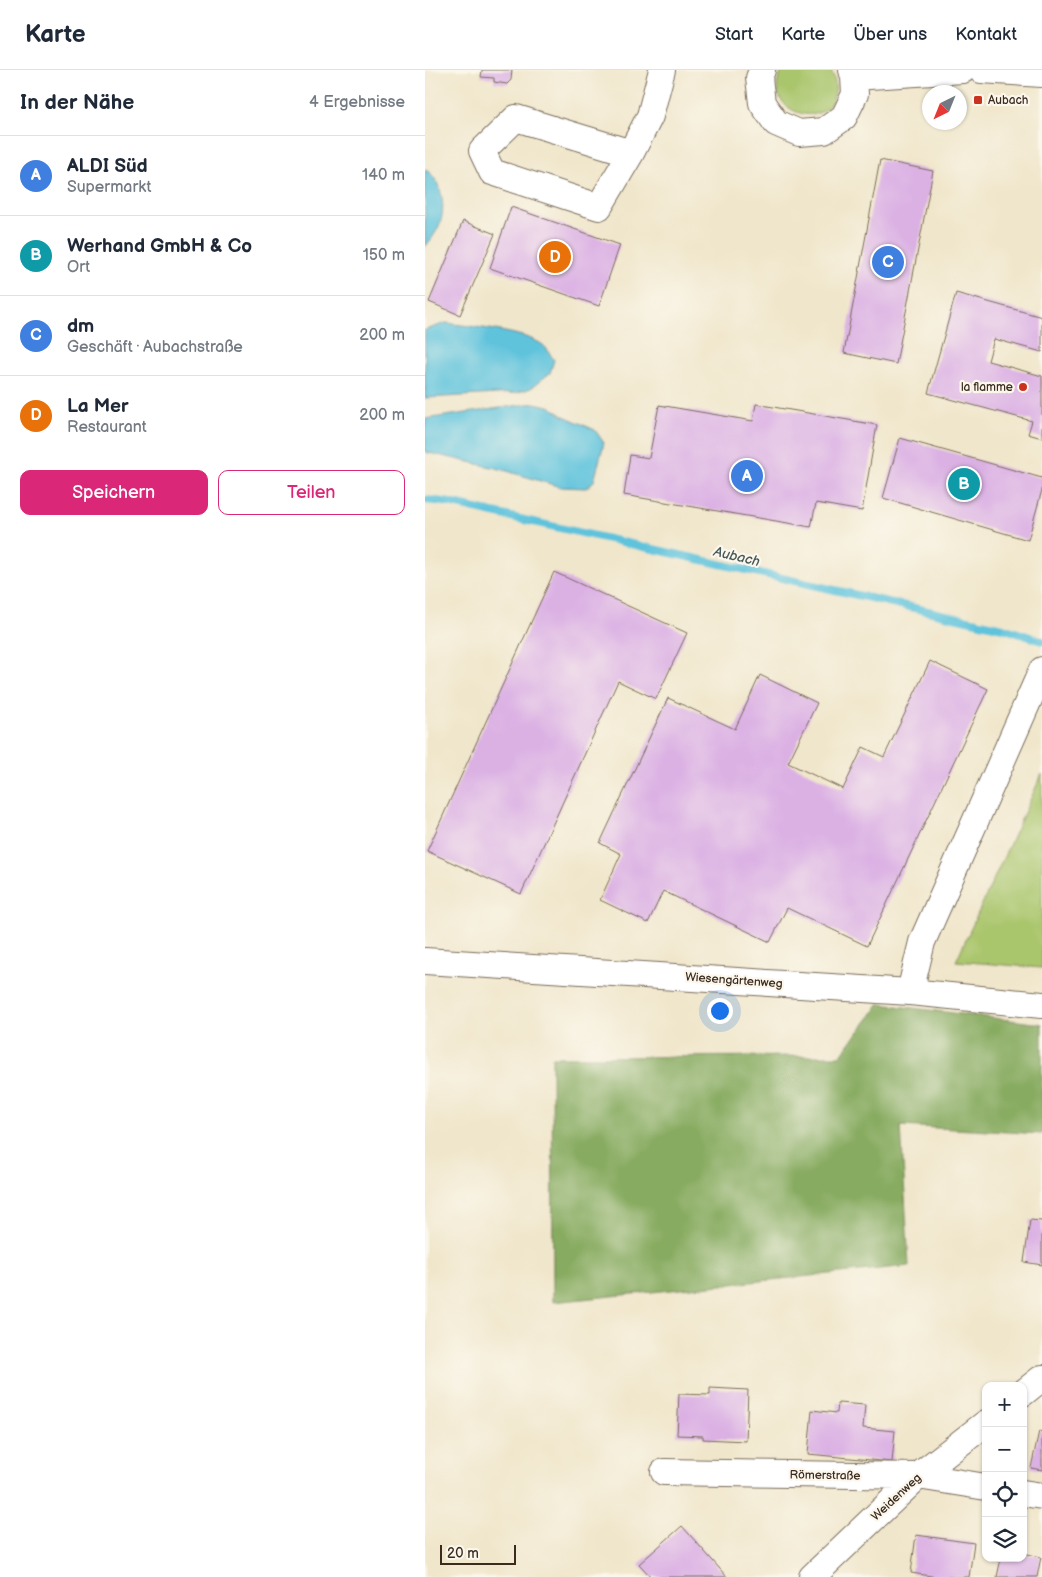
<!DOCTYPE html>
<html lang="de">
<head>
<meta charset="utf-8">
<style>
	:root { --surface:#fff; --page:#f6f6f7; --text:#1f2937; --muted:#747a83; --line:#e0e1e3; --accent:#db2777 }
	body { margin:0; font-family:"Balsamiq Sans",sans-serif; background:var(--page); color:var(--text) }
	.controls { position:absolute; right:15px; bottom:15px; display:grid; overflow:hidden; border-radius:10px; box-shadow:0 1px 4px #0004 }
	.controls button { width:45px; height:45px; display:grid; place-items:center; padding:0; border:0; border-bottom:1px solid var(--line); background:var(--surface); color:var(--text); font:25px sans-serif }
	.compass { position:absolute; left:497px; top:15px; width:45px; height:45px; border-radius:50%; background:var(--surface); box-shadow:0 1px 4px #0004; rotate:223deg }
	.scale { position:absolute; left:15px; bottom:12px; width:76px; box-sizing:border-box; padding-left:5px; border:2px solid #3b2a1e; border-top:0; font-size:14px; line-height:18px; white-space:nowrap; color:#3b2a1e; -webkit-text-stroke:4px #fbf7ec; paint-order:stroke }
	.you { position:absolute; left:294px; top:940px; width:18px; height:18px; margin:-12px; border:4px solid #fff; border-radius:50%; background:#1a73e8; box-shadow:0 0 0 8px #1a73e833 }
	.badge { display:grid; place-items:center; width:32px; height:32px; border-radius:50%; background:var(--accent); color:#fff; font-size:16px; font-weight:700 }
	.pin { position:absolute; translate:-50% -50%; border:2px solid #fff; box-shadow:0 1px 5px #0006 }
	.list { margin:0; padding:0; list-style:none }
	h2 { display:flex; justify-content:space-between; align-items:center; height:65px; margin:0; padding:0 20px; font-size:21px }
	h2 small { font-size:16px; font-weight:400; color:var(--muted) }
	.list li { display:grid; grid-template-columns:32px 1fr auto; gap:15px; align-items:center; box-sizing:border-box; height:80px; padding:0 20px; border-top:1px solid var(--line) }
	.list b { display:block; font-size:19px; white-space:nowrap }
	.list p { margin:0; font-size:16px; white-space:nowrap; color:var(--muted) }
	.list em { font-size:16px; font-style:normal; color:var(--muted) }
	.actions { display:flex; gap:10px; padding:15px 20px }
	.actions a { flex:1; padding:11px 0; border:1px solid var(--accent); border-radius:10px; text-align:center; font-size:18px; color:var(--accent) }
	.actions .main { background:var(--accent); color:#fff }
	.icon { flex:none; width:28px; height:28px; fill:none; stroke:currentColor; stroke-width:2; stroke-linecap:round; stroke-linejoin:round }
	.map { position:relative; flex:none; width:617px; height:1507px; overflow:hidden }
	header { display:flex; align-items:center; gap:30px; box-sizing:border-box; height:70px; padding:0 25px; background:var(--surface); border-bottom:1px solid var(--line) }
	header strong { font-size:24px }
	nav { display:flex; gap:28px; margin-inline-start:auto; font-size:18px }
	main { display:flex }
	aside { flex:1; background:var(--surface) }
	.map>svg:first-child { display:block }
</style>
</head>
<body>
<header>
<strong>Karte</strong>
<nav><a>Start</a><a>Karte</a><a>Über uns</a><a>Kontakt</a></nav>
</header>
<main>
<aside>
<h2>In der Nähe<small>4 Ergebnisse</small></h2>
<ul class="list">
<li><span class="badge" style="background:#3f7fe0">A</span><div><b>ALDI Süd</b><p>Supermarkt</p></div><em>140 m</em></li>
<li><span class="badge" style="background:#0f9aa8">B</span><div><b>Werhand GmbH &amp; Co</b><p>Ort</p></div><em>150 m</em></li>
<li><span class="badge" style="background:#3f7fe0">C</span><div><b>dm</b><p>Geschäft · Aubachstraße</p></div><em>200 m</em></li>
<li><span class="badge" style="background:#e8710a">D</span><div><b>La Mer</b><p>Restaurant</p></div><em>200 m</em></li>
</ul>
<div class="actions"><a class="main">Speichern</a><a>Teilen</a></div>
</aside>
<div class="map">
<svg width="617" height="1507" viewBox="0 0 617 1507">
	<rect width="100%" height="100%" fill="#fbf7ec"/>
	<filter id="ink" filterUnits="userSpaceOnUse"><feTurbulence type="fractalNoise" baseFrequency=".02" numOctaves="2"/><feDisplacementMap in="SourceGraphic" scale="10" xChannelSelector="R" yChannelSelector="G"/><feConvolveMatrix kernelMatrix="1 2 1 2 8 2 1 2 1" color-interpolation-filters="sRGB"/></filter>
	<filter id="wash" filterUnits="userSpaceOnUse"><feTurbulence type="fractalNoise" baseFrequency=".0096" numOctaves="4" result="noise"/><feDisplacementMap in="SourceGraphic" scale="20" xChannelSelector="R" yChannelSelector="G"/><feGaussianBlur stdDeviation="1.12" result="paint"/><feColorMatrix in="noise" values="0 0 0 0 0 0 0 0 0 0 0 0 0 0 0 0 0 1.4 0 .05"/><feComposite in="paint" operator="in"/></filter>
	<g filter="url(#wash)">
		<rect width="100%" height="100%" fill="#f0e6cb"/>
		<path fill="#aac66d" stroke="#727846" d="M358,0H405C410,6 411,14 410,22C402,66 332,38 358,0Z
			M617,704V898L531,891Z"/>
		<path fill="#87ab60" stroke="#616a3f" d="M455,934L617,954V1064L476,1056L484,1196L128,1232L127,987L415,986Z"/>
		<path fill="#5fc3dc" stroke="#4d767d" d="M0,99C15,108 21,133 16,150C14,159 6,170 0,177Z
			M21,253C43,256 101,262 118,275C122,278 126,286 129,290L125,303L106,318L91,323L0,328V260Z
			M109,333L124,336L139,346L170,360L179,373L169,411L161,418L136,417L75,399L0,382V349Z"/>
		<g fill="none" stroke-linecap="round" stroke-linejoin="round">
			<path stroke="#5fc3dc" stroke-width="8" d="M0,430L20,432L578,558L617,571"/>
		</g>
		<g id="blocks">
			<path fill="#dbb1e4" d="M57,0H87L86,10L82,14L69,12V8L56,7Z
				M455,90L508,101L471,294L419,283Z
				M86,137L195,175L174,236L65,198Z
				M38,151L70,164L35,245L4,232Z
				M531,223L617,247V282L569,269L563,291L617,306V368L603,364L607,351L503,323Z
				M331,334L452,355L437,441L391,433L386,457L199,425L205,385L224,388L234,335L328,351Z
				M475,368L617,408V420L603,470L458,428Z
				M129,502L262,563L231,629L193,611L96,824L2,781Z
				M505,591L563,619L442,876L362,838L345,872L238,821L223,853L175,830L196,784L175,773L243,628L310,659L335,605L392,633L363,693L418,719L438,677L459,687Z
				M605,1150L617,1151V1195L599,1192Z
				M285,1318L323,1320L321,1371L278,1369V1366L252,1365L254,1324L285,1325Z
				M413,1333L440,1335L438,1358L470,1361L467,1392L383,1384L387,1340L412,1343Z
				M614,1361L617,1362V1400L606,1398Z
				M257,1456L302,1507H226L214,1494Z
				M491,1465L549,1473L544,1507H513L486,1503Z
				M598,1483L616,1487L612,1507H572L576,1488H598Z"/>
		</g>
	</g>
	<g filter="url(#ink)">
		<use href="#blocks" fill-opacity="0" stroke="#7a6c5b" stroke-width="1"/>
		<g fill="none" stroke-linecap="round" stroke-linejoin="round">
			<g stroke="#7a6c5b" stroke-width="28">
				<path id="minor" d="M337,0L334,8L337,33L351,53L374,63L399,61L419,47L430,24L429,7L427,0
					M556,0L617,4
					M429,7L538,0
					M206,83L91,48L57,81L67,102L174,137L206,83L225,46L237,0
					M0,891L485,922L617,935
					M485,922L497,872L617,600
					M598,1323L617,1308
					M239,1402L493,1406L561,1417
					M598,1423L617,1426
					M387,1507L493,1406L561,1353"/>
			</g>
			<use href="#minor" stroke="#fff" stroke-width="26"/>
		</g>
	</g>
	<g fill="#c8321e" stroke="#fbf7ec" stroke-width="2">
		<rect x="548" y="25" width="10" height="10" rx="2.5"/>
		<circle cx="598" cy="317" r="5"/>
	</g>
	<g text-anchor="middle" stroke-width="4.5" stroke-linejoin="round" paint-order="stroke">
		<g font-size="12" fill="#3b2a1e" stroke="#fbf7ec" text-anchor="start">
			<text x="563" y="34">Aubach</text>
			<text x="588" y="321" text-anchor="end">la flamme</text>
		</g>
		<g font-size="12" fill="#3b2a1e" stroke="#fbf7ec">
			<text transform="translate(309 910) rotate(4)" y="4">Wiesengärtenweg</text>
			<text transform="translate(400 1405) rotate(1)" y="4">Römerstraße</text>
			<text transform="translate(471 1427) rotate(-43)" y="4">Weidenweg</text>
		</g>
		<g font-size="14" font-style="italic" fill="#465857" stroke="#fbf7ec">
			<text transform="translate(312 486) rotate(13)" y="5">Aubach</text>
		</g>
	</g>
</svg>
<div class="controls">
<button>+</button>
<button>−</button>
<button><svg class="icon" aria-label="locate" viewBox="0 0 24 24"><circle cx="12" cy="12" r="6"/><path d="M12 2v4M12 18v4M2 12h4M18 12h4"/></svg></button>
<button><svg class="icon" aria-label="layers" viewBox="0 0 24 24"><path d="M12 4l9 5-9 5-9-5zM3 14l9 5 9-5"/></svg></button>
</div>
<svg class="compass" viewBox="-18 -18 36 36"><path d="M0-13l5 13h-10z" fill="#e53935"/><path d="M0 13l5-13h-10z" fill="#747a83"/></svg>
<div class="scale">20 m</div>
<div class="you"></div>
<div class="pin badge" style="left:322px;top:406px;background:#3f7fe0">A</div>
<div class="pin badge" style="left:539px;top:414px;background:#0f9aa8">B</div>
<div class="pin badge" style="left:463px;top:192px;background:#3f7fe0">C</div>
<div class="pin badge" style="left:130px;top:187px;background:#e8710a">D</div>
</div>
</main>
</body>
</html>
